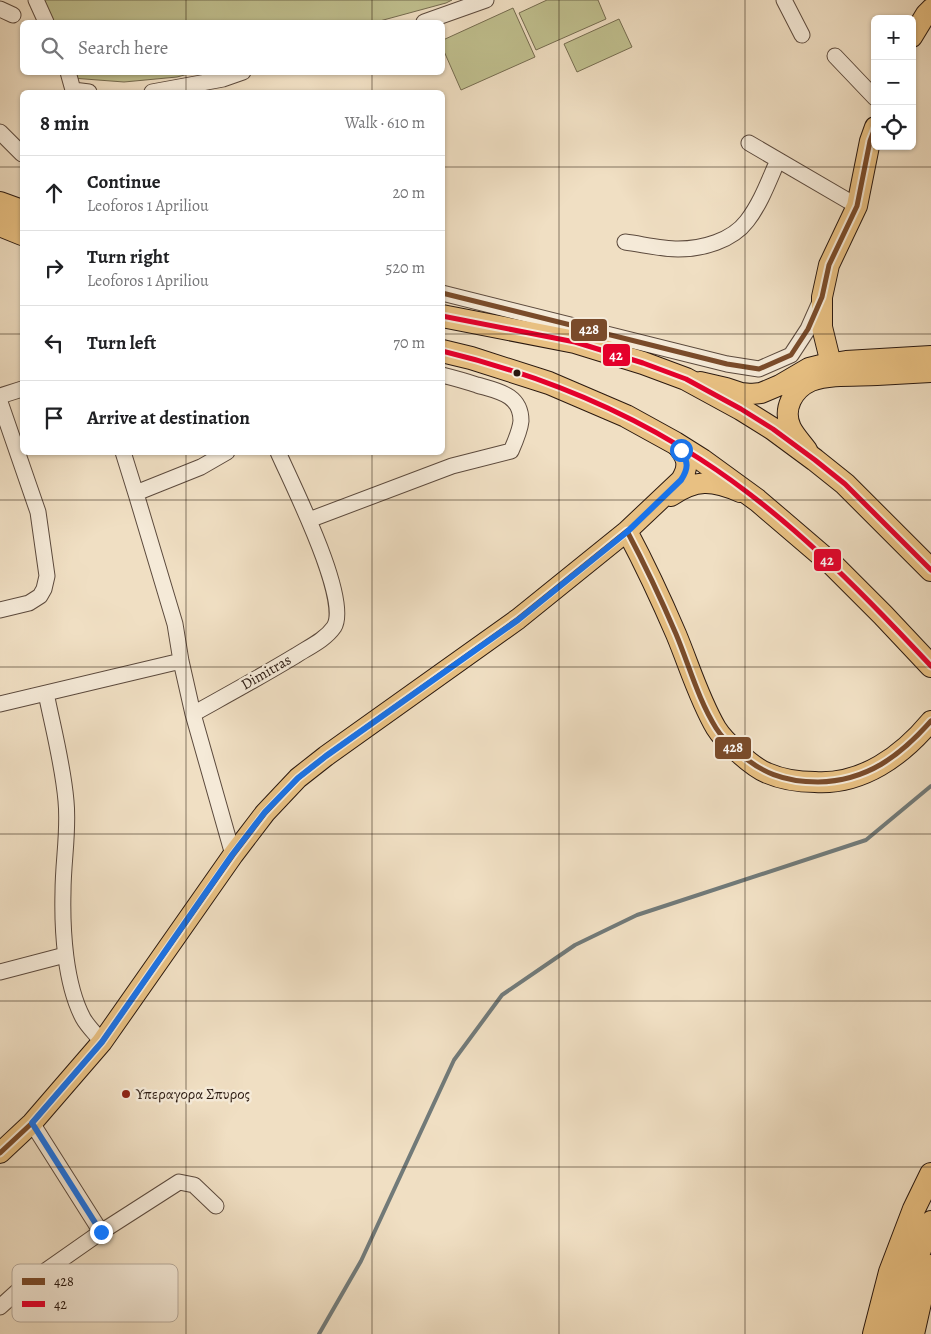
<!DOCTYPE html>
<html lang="en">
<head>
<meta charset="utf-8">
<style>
	:root { --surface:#fff; --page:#f6f6f6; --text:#202124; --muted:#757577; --line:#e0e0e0 }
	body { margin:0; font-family:Alegreya,serif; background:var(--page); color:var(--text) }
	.controls { position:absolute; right:15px; top:15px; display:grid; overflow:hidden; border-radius:8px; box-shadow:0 1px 4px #0004 }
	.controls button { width:45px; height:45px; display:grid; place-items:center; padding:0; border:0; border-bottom:1px solid var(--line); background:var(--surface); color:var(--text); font:25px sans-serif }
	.stop { position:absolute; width:15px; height:15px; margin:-11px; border:4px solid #1a73e8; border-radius:50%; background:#fff }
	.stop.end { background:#1a73e8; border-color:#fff; box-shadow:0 1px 5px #0008 }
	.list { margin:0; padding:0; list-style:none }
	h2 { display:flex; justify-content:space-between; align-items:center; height:65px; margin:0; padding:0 20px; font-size:21px }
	h2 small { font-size:16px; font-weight:400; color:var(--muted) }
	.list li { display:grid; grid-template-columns:32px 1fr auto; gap:15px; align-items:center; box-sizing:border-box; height:75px; padding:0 20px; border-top:1px solid var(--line) }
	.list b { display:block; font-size:19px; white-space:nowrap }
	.list p { margin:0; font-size:16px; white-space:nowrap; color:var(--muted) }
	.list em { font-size:16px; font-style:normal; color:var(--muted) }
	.icon { flex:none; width:28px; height:28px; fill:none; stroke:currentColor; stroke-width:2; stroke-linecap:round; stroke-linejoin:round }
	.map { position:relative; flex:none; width:931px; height:1334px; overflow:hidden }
	.search { position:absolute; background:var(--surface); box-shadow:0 1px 4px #0004; left:20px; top:20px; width:425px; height:55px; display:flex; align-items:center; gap:12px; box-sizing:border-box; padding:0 18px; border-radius:8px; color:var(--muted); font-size:19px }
	.panel { position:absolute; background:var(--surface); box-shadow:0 1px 4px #0004; left:20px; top:90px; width:425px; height:365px; border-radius:8px }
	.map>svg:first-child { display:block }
</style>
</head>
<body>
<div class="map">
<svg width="931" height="1334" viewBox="0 0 931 1334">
	<rect width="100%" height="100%" fill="#f0dfc3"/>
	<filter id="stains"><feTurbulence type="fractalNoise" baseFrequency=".004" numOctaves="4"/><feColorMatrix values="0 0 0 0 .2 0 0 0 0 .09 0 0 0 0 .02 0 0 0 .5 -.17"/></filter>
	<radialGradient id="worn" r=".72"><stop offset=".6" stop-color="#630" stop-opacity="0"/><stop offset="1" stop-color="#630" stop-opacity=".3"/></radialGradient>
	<path fill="#c0c08f" stroke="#756c50" d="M33,0H452L446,3L376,22H41Z
		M547,0H598L606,19L536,50L519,13Z
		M513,8L535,57L461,90L443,49V40Z
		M619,19L632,47L577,72L564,44Z
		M62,73H192L177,77L124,82L72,78Z"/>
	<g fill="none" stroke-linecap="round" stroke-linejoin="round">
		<path stroke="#717a79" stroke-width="4" d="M319,1334L361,1261L454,1060L502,995L575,945L637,915L866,840L931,786"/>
		<g stroke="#5c4a3d" stroke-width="17">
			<path id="minor" d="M36,0L46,22
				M784,0L802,35
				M0,9L13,15
				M424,22L486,0
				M835,56L875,98
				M68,72L73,90
				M73,90L89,92
				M152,92L223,79L243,72
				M0,132L22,154
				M749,143L857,206
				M625,242C641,244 662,249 678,249C702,249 732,241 747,221C761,203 769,180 778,160
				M442,293L727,364L759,369L791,355L808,329L820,302
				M0,396L22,389
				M0,402L38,512L47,576L44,589L40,596L29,603L0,610
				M123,452L137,497L175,624L181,661L193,714L233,855
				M136,493L201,467L227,452
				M309,520L452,466L511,451C515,442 520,431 521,421C521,394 497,391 477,385C465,381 454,378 442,375
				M46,693C53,728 63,765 66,801C69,831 63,861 63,892C62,930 65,984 83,1018C88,1027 96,1034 102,1042
				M0,704L181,661
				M193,714C227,695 262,676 295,656C309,647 325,640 334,627C351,600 291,482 278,452
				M0,972L65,955
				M32,1123L101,1232
				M0,1307L21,1288L101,1232L179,1182L194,1185L216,1206"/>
		</g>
		<g stroke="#2a1910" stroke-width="22">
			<path id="major" d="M912,37L926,14L931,9
				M834,376L822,327V297L829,265L857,206L870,141L875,127
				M700,382L726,388L741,393L751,394L761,393L780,385L809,368L821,365L846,361L931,356
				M807,450C802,443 795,436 791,428C782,409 793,389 811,381C830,374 857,376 877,375C895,374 913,373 931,372
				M671,496C696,479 712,480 740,492
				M627,531C645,565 661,599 676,634C689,665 699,699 716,728C724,741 752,767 767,773C781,779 799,782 815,782C862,785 902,756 931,721
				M0,1153L32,1123L102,1042L233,855L265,813L298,778L326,756L518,619L627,531L681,480C691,464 686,456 675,443"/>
		</g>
		<g stroke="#2a1910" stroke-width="24">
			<path id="highway" d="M0,203L22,211
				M0,225L22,234
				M442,316L575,342L643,363L686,379L741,409L773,429L815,460L845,484L931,570
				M442,351L471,358L549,383L626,416L675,443L702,460L757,500L833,565L883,615L931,666
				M874,1334L890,1272L914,1209L931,1174
				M893,1334L908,1280L931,1222
				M913,1334L924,1285L931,1266"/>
		</g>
		<use href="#minor" stroke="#f5ead8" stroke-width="15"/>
		<use href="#major" stroke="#e8c082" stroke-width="20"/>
		<use href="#highway" stroke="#e8c082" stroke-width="22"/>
		<g stroke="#f5ead8" stroke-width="9">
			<path id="bus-1" d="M442,293L727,364L759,369L791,355L808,329L822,297L829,265L857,206L870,141L875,128
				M0,1153L32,1123L102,1042L233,855L265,813L298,778L326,756L518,619L627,531C645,565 661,599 676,634C689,665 698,699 716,728C721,736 729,744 736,750C760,773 785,782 818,782C867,781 900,756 931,721"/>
		</g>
		<g stroke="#f5ead8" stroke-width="9">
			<path id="bus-2" d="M442,316L575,342L643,363L686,379L741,409L773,429L815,460L845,484L931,570
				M442,351C533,373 622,408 700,459C787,515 861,591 931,666"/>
		</g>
		<use href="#bus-1" stroke="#7a4b2a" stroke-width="5"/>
		<use href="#bus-2" stroke="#e4002b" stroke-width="5"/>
	</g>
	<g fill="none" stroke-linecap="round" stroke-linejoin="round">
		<path stroke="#1a73e8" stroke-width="6" d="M101,1232L32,1123L102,1042L232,855L265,812L298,778L326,756L518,620L627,532L681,480C689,468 688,462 681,450"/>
	</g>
	<path fill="none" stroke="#2a1910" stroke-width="1" stroke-opacity="0.55" d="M186,0V22M372,0V22M559,0V1334M745,0V1334M186,72V92M372,72V92M0,167H22M442,167H931M0,334H22M442,334H931M186,452V1334M372,452V1334M0,500H931M0,667H931M0,834H931M0,1001H931M0,1167H931"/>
	<circle fill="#2a1910" stroke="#f5ead8" stroke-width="2" cx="517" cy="373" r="4.5"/>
	<circle fill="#8f2418" stroke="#f5ead8" stroke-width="2" cx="126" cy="1094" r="5"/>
	<g text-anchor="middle" stroke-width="5" stroke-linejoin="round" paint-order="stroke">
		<g font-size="15" fill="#2a1910" stroke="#f5ead8">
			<text transform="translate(266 672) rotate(-30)" y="5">Dimitras</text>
		</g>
		<g font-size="15" fill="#2a1910" stroke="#f5ead8" text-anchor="start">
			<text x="136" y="1099">Υπεραγορα Σπυρος</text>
		</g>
	</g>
	<rect x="12" y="1264" width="166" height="58" rx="8" fill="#f5ead8" stroke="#b8ab9c" stroke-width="1"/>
	<rect x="22" y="1278" width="23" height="7" fill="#7a4b2a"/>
	<rect x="22" y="1301" width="23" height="6" fill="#e4002b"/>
	<g font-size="14" fill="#2a1910">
		<text x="54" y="1286">428</text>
		<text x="54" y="1309">42</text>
	</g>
	<g stroke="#f5ead8" stroke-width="2">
		<rect x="570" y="318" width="38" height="24" rx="5" fill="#7a4b2a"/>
		<rect x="602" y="343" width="29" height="24" rx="5" fill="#e4002b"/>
		<rect x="813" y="548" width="29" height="24" rx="5" fill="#e4002b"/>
		<rect x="714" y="736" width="38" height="24" rx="5" fill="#7a4b2a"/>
	</g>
	<g font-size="14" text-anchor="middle" font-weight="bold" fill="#fff">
		<text x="589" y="334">428</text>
		<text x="616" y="360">42</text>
		<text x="827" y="565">42</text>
		<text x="733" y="752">428</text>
	</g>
	<rect width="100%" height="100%" filter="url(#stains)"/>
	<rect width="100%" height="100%" fill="url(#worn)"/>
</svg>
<div class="controls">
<button>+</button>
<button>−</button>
<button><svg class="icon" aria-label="locate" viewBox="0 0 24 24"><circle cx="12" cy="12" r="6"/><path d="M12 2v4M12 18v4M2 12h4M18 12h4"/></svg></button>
</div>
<div class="stop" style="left:681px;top:450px"></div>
<div class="stop end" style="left:101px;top:1232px"></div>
<div class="search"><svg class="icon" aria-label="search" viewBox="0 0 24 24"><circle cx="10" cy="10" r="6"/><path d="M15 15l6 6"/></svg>Search here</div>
<section class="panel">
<h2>8 min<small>Walk · 610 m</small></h2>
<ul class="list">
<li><svg class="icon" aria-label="ahead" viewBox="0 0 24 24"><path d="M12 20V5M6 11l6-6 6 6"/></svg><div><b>Continue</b><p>Leoforos 1 Apriliou</p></div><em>20 m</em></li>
<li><svg class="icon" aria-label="right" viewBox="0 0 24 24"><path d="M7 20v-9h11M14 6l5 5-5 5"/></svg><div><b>Turn right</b><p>Leoforos 1 Apriliou</p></div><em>520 m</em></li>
<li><svg class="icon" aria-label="left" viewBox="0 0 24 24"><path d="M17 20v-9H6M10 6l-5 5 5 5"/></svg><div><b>Turn left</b></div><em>70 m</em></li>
<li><svg class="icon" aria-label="arrive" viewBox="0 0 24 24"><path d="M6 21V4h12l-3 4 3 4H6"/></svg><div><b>Arrive at destination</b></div></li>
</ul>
</section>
</div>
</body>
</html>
